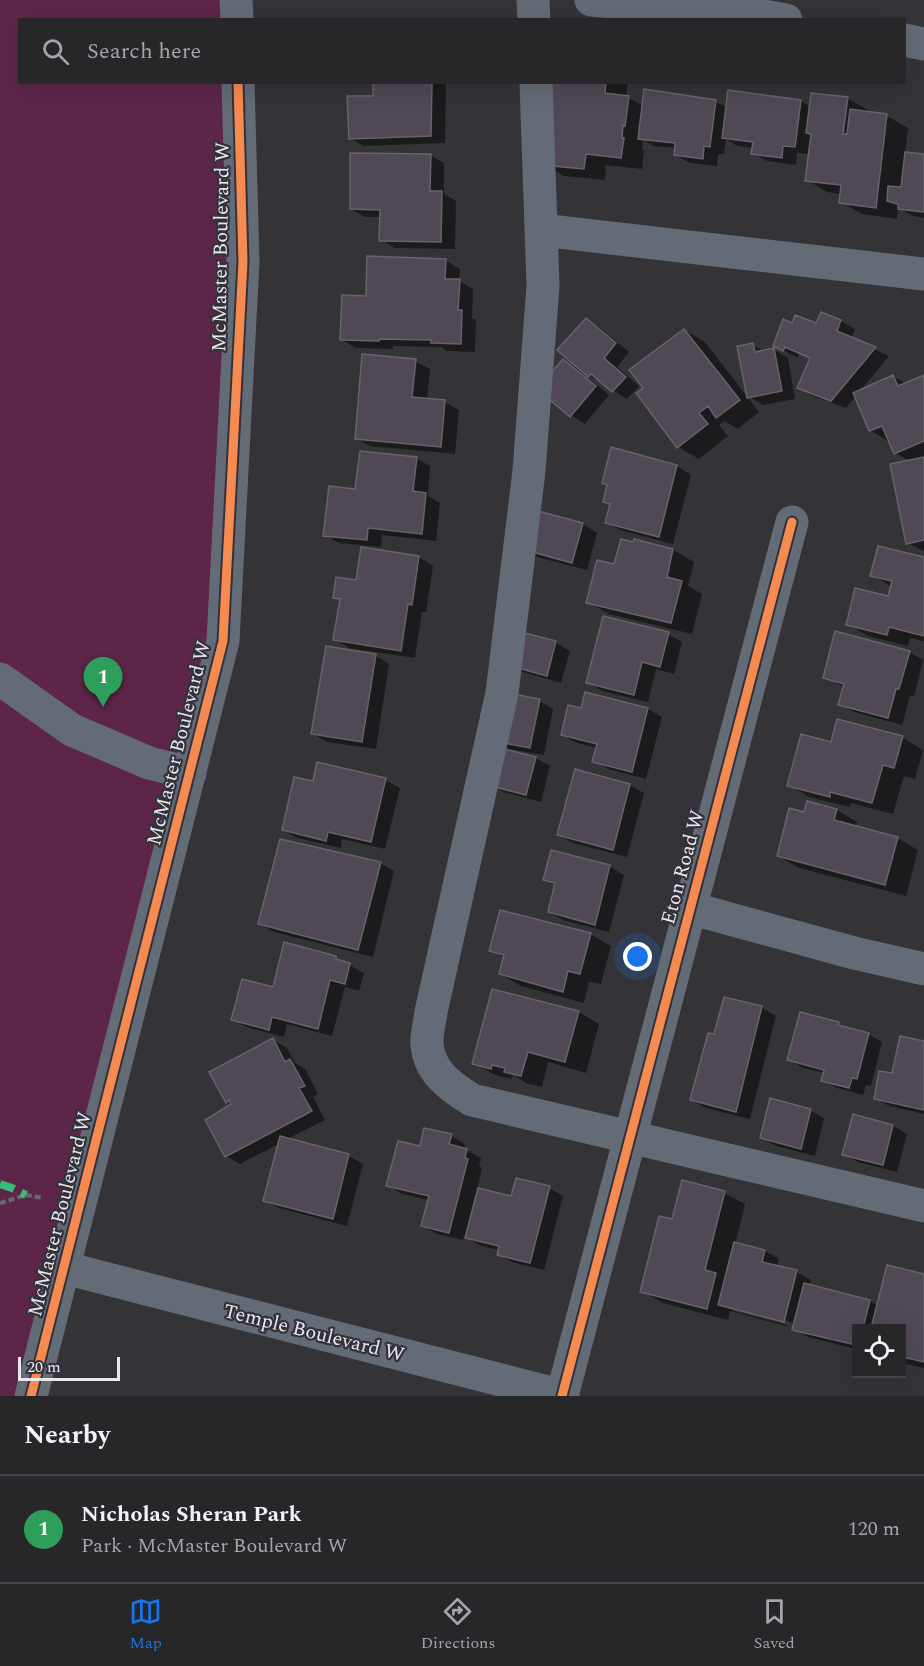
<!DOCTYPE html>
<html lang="en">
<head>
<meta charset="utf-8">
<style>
	:root { --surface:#27272a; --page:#2f2f32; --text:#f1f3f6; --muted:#a4a5a8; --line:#434447; --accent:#1a73e8 }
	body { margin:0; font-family:Spectral,serif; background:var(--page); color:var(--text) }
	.controls { position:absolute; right:18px; bottom:18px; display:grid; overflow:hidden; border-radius:0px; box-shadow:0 6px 24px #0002 }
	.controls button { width:54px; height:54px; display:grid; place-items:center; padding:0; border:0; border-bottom:2px solid var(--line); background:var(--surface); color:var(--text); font:30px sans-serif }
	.scale { position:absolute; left:18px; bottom:15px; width:102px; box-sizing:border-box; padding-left:6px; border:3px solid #e8e8ed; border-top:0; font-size:16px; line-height:21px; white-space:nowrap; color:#e8e8ed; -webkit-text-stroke:4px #33323a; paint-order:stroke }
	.you { position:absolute; left:638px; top:957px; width:21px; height:21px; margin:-15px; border:4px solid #fff; border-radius:50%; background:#1a73e8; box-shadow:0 0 0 9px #1a73e833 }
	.badge { display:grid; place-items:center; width:39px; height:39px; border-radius:50%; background:var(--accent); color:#fff; font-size:20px; font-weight:700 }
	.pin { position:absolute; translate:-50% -50px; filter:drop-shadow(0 2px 3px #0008) }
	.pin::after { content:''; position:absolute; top:32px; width:21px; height:18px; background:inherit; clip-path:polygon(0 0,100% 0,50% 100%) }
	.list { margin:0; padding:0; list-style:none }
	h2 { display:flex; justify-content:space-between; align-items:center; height:78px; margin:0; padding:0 24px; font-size:26px }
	h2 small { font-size:20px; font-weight:400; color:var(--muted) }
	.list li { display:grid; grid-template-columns:39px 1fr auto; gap:18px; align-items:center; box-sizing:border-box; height:108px; padding:0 24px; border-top:2px solid var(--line) }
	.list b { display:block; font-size:22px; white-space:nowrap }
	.list p { margin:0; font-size:20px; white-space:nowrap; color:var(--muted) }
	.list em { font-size:20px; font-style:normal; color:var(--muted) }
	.icon { flex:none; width:33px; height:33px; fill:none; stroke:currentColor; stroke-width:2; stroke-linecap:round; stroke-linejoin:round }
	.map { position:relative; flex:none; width:924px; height:1396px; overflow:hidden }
	.search { position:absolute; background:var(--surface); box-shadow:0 6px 24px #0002; left:18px; right:18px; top:18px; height:66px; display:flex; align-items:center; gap:15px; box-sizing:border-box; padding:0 21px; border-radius:0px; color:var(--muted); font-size:22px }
	.sheet { height:186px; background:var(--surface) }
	nav { display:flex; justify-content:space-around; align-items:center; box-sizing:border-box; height:84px; border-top:2px solid var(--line); background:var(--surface); font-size:16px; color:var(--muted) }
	nav a { display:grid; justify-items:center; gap:3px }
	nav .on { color:var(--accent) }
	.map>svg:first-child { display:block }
</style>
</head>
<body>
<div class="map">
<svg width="924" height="1396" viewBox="0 0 924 1396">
	<rect width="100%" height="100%" fill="#343438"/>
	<path fill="#5d2649" d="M0,0H236V19L20,20V82L234,83L223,641L31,1396H0Z"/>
	<path fill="#0007" d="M374,82H446L445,143L364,146L350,138L374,97Z
		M553,82H628L626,97L644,106L715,101L727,108L801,101L811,107L847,98L868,110L867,113L887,116L908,128L905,153L924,156V218L913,216L898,208L897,219L862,214L841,202L842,194L827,192L807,180L810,154L797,153L796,165L767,161L753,153V148L737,146L726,139L724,154H718L717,166L690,163L675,155L676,148L654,146L643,140L642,150L644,151L642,169L606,165L605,180L564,176L543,164Z
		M430,155L444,163V194L456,201L455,249L395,248L381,240V217H365L351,209Z
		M445,260L460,269L459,281L473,289L472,318L476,320L475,352L447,351L441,347L393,346V349L356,348L342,340L367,298Z
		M586,319L600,328L629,352L617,367L639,386L627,399L587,374L586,376L609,395L585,424L571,415L563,360L581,371Z
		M841,321L855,329L851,339L889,356L860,391L893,376L907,384L924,377V551L908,543L910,461L895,453L890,442L870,430L856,396L846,408L813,396L799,388L812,359L799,353L798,358L775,346L793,325H817Z
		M684,330L705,342L759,412L738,429L724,421L719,425L728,436L699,459L678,447L646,388Z
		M753,345L764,351L773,349L788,358L795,399L763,405L749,397Z
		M415,361L430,369L427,400L445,402L459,410L455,454L370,446L356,438Z
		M612,449L677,466L691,475L673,544L620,530L606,522L611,505L604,501L609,486Z
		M416,458L430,466L428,496L440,503L436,541L382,535L381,547L339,543L325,535L357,491Z
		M583,524L597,533L587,570L537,557L522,549Z
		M635,541L673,550L694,562L688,586L702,594L692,634L609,614L588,602Z
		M419,557L433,566L426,612H422L415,658L349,648L335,639L341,601L335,597L357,582Z
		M924,559V641L910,638L908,646L868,636L848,624L889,598L892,587L872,575Z
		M518,633L556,643L570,651L561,683L523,672L509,664Z
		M668,634L682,642L674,674L656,669L648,702L602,691L588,682Z
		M909,652L923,660L914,696H910L902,725L854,712L840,704L844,687L824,677Z
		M375,655L389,664L376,749L327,742L313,734Z
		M539,701L553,709L544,755L508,749L494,741Z
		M648,709L662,717L646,779L608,769L594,761L597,748L577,743L562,735L582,710Z
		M838,721L903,738L923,750L915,779L904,776L893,814L851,803L850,807L809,797L789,785L832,744Z
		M498,749L536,758L550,766L541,802L503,792L489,784Z
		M385,780L400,788L385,849L342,839L341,848L297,838L283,830L314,783Z
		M629,785L644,793L627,857L573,843L559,835Z
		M837,810L857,822L856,827L897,838L918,850L906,896L799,868L778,856L805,814Z
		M552,852L610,867L624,875L609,932L563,920L549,912L556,885L545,879Z
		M380,863L394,871L373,957L274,932L260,924Z
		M590,934L611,946L601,984L589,982L584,1003L521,986L501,974L505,958L491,950Z
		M336,958L364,973L359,991L345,987L332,1036L287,1024L284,1037L246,1027L232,1019L274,989Z
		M762,1008L776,1016L750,1119L706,1108L691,1100L715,1036Z
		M579,1012L599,1024L586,1073L548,1062L542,1087L526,1083L513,1075L512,1079L495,1075L474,1063Z
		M838,1023L848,1029L868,1034L882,1042L871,1086L866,1085L863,1095L837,1088L823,1080L825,1073L803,1068L789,1060Z
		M273,1040L287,1048L295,1063L305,1069L318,1094L313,1097L325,1120L287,1139L349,1156L363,1164L347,1226L279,1208L265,1200L280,1143L240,1164L226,1156L233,1105L227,1102Z
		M924,1043V1114L889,1106L875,1098L893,1075Z
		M810,1110L824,1118L815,1156L776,1146L762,1138Z
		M893,1126L907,1134L897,1172L858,1162L844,1154Z
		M451,1136L465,1144L464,1149L481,1158L479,1166L482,1168L477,1189L512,1198L549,1188L563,1196L544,1270L512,1262L498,1254L499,1250L481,1246L464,1236L463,1240L437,1234L423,1226L429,1200L402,1194L388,1185L421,1148Z
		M724,1193L745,1204L735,1244L765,1251L779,1259L777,1267L796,1272L811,1280L809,1286L870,1301L878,1306L924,1276V1368L902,1363V1328H856V1349L808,1337L794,1329L792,1323L778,1317L733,1308V1311L784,1324L789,1327L730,1311L728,1320L663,1303L642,1291L673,1221Z"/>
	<path fill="#504854" stroke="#656467" stroke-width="1.5" d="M373,82H432L431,136L349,139L347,96H373Z
		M551,82H606L605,93L629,96L625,126L623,125L622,138H624L621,158L586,154L584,169L541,165Z
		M644,89L716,100L710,147L704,146L703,159L674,155L675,143L638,139Z
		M728,90L801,100L795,147L783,146L782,158L751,154L753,142L722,138Z
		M811,93L848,97L843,134H847L850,109L887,114L876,208L839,203L841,185L805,181L811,134L806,133Z
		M905,152L924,154V212L898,209V204L887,201L888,186L901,187Z
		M350,153L431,154L430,191H442L441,242L379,241L380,210L350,209Z
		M367,256L446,259L445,279H460L458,310H462L461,344L431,343V340L379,339V341L340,340L342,295L366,296Z
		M821,312L841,320L837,331L876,347L831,401L797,388L810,358L785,347L783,351L773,346L783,319L792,323L795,315L816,323Z
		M586,318L616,343L604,358L626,377L612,392L591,374L588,377L557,350Z
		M684,329L740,400L716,418L708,406L699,413L708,424L677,448L636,393L643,388L629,370Z
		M753,343L755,352L774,348L782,391L747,398L737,346Z
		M362,354L416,359L412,397L445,400L441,447L355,439Z
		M563,359L596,386L570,417L537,389Z
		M893,375L898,386L924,375V441L894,454L882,426L869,431L853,393Z
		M611,447L677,465L659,537L605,523L610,504L603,502L607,485L602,483Z
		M360,451L417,457L413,491L426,493L422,534L368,528L367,540L323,536L329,486L355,489Z
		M924,457V540L906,544L890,464Z
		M531,509L583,523L572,563L521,549Z
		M621,539L633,542L634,539L673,549L667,577L682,581L671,623L586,603L597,560L614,564Z
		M878,546L924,557V636L889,627L887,635L846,625L855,588L888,596L892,581L870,576Z
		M361,547L419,556L412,605L408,604L401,651L333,640L340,599L333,598L336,577L356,580Z
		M603,616L669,632L660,667L642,662L634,695L586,683Z
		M517,631L556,641L547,676L507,665Z
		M835,631L910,651L899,689H896L888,718L838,705L844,684L823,678Z
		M326,646L376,654L362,742L311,734Z
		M502,692L540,699L530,748L493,741Z
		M585,692L648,708L632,772L592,762L597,744L561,735L568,705L581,708Z
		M837,719L903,736L894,768L883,765L872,803L830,792V797L787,786L801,734L831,742Z
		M497,747L536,757L526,795L487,785Z
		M317,762L386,778L371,842L328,832L326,841L282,830L294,777L313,781Z
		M575,769L630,784L613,850L557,835Z
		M807,801L837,809L834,820L898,837L885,885L777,856L789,808L804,812Z
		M280,839L381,862L358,950L258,924Z
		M551,850L610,865L595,925L548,912L555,883L543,880Z
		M500,910L591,933L580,974L568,971L563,992L499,974L504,955L489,951Z
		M284,942L336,956V959L350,963L345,984L330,980L318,1029L272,1017L269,1030L231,1020L242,979L273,987Z
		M492,989L579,1011L565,1062L528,1052L521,1076L504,1072L505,1068L492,1065L491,1069L472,1064Z
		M724,997L762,1006L736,1112L690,1100L708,1033L714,1034Z
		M800,1012L839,1022L838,1025L869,1033L857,1079L852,1078L849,1088L821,1081L824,1070L787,1060Z
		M900,1036L924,1041V1110L874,1099L879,1071L892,1073Z
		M273,1038L285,1062L290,1059L305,1086L299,1088L312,1111L225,1157L205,1120L231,1104L229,1100L226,1103L209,1072Z
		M770,1098L811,1109L801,1149L760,1138Z
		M853,1114L893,1125L883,1165L842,1155Z
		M424,1128L452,1134L449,1144L467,1149L465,1158L468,1159L449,1233L421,1226L429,1196L386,1186L398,1141L420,1146Z
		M280,1136L349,1154L333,1219L263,1201Z
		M516,1178L550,1186L530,1263L497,1255L499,1246L465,1238L478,1188L511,1196Z
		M682,1180L725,1191L705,1270L716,1273L707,1309L640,1292L659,1216L672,1219Z
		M734,1242L765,1250L762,1262L797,1270L784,1322L718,1305Z
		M887,1265L924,1274V1362L902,1357V1328H871Z
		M804,1283L870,1300L863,1328H856V1345L792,1330Z"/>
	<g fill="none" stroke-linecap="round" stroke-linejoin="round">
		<path stroke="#666a73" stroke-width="4" stroke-dasharray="6 3" stroke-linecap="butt" d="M0,1203L26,1195L43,1198"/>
		<path stroke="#636b77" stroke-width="33" d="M236,0L237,20
			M533,0L534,20
			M591,0L758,15L786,20
			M904,40L924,44
			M536,82L543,286L529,471L502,693L431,1012C430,1022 426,1034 427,1044C429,1072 451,1087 472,1100L924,1206
			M541,230L924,274
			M0,679L72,730L149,763L190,773
			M690,908L854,953L924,969
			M65,1268L563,1396
			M31,1396L223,641L243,262L238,82
			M562,1396L792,522"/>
		<path stroke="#3abd76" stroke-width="8" stroke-dasharray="15 8" stroke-linecap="butt" d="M0,1184L12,1188L26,1195"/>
		<g stroke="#33323a" stroke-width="13">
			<path id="cycleway" d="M31,1396L223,641L243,262L238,82
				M562,1396L792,522"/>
		</g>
		<use href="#cycleway" stroke="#f68b52" stroke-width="9"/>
	</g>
	<g text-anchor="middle" stroke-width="4.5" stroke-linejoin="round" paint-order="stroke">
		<g font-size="20" fill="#e8e8ed" stroke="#33323a">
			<text transform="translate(220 247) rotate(-89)" y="7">McMaster Boulevard W</text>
			<text transform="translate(178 743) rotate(-76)" y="7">McMaster Boulevard W</text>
			<text transform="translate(682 867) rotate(-75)" y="7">Eton Road W</text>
			<text transform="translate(59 1214) rotate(-76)" y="7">McMaster Boulevard W</text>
			<text transform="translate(314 1332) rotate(14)" y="7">Temple Boulevard W</text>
		</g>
	</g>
</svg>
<div class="controls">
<button><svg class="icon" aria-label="locate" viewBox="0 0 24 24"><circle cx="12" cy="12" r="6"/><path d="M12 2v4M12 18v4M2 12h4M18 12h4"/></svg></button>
</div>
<div class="scale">20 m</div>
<div class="you"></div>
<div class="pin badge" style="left:103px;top:707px;background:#2e9e5b">1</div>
<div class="search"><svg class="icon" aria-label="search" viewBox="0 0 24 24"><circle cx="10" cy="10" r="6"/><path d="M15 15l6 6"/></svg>Search here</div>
</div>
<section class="sheet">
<h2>Nearby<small></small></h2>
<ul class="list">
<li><span class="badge" style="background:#2e9e5b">1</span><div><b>Nicholas Sheran Park</b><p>Park · McMaster Boulevard W</p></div><em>120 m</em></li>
</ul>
</section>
<nav>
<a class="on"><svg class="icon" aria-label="map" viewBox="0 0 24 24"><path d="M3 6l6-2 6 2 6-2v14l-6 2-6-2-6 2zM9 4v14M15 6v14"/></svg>Map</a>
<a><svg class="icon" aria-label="directions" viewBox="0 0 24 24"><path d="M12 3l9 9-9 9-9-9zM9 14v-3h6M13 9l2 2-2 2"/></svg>Directions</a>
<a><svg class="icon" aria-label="saved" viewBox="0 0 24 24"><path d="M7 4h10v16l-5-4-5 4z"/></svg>Saved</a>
</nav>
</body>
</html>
